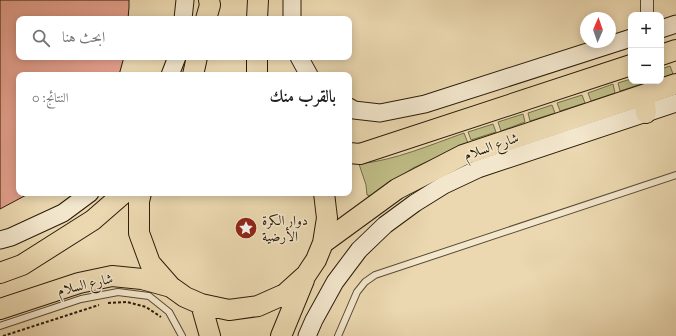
<!DOCTYPE html>
<html lang="ar">
<head>
<meta charset="utf-8">
<style>
	:root { --surface:#fff; --page:#f2f2f2; --text:#202124; --muted:#757577; --line:#e0e0e0 }
	body { margin:0; font-family:"IM FELL Great Primer",Amiri,serif; background:var(--page); color:var(--text); direction:rtl }
	.controls { position:absolute; right:12px; top:12px; display:grid; overflow:hidden; border-radius:8px; box-shadow:0 2px 10px #0003 }
	.controls button { width:36px; height:36px; display:grid; place-items:center; padding:0; border:0; border-bottom:1px solid var(--line); background:var(--surface); color:var(--text); font:20px sans-serif }
	.compass { position:absolute; left:580px; top:12px; width:36px; height:36px; border-radius:50%; background:var(--surface); box-shadow:0 2px 10px #0003; rotate:2deg }
	.list { margin:0; padding:0; list-style:none }
	h2 { display:flex; justify-content:space-between; align-items:center; height:52px; margin:0; padding:0 16px; font-size:17px }
	h2 small { font-size:13px; font-weight:400; color:var(--muted) }
	.icon { flex:none; width:22px; height:22px; fill:none; stroke:currentColor; stroke-width:2; stroke-linecap:round; stroke-linejoin:round }
	.map { position:relative; flex:none; width:676px; height:336px; overflow:hidden; direction:ltr }
	.search { position:absolute; background:var(--surface); box-shadow:0 2px 10px #0003; left:16px; top:16px; width:336px; height:44px; display:flex; align-items:center; gap:10px; box-sizing:border-box; padding:0 14px; border-radius:8px; color:var(--muted); font-size:15px }
	.panel { position:absolute; background:var(--surface); box-shadow:0 2px 10px #0003; left:16px; top:72px; width:336px; height:124px; border-radius:8px; direction:rtl }
	.map>svg:first-child { display:block }
</style>
</head>
<body>
<div class="map">
<svg width="676" height="336" viewBox="0 0 676 336">
	<rect width="100%" height="100%" fill="#ebd8b0"/>
	<filter id="stains"><feTurbulence type="fractalNoise" baseFrequency=".005" numOctaves="4"/><feColorMatrix values="0 0 0 0 .2 0 0 0 0 .09 0 0 0 0 .02 0 0 0 .5 -.17"/></filter>
	<radialGradient id="worn" r=".72"><stop offset=".6" stop-color="#630" stop-opacity="0"/><stop offset="1" stop-color="#630" stop-opacity=".3"/></radialGradient>
	<path fill="#bfbc86" stroke="#756c48" d="M670,66L673,74L661,78V69Z
		M631,79V81H644L645,83L620,91L618,83Z
		M613,84L615,93L591,101L588,93Z
		M582,95L585,103L560,111L557,103Z
		M552,105L555,113L530,121L528,113Z
		M523,114L525,122L501,131L498,122Z
		M493,124L496,132L471,140L468,132Z
		M464,133L468,143L413,168L371,196L367,195L366,185L359,164C396,160 430,145 464,133Z"/>
	<path fill="#e5a08d" stroke="#2b1c0a" d="M0,0H129V7L128,19H19V57H124L119,75H19V193H30L0,209Z"/>
	<g fill="none" stroke-linecap="round" stroke-linejoin="round">
		<g stroke="#5b4b34" stroke-width="8">
			<path id="lane" d="M0,326L81,299L118,292L149,296L169,312L182,336
				M338,336L357,292L365,282L375,275L676,175"/>
		</g>
		<g stroke="#5b4b34" stroke-width="14">
			<path id="street" d="M647,15V0"/>
		</g>
		<g stroke="#2b1c0a" stroke-width="19">
			<path id="secondary" d="M292,0V19
				M183,19L185,0
				M661,29L676,24
				M299,57L309,75
				M170,75L177,57
				M349,107L354,110L380,113L425,104L631,38
				M0,240L11,237L63,213L90,193
				M307,336L314,320L335,282L359,250L385,225L415,203L444,185L478,169L676,103"/>
		</g>
		<g stroke="#2b1c0a" stroke-width="22">
			<path id="primary" d="M206,19L210,5L209,0
				M257,19L258,0
				M661,55L676,50
				M193,75L197,57
				M257,75V57
				M644,95L646,113
				M349,153L360,154L631,65
				M141,193L139,201V233L150,263L171,287L185,297L201,304L229,310L258,306L285,294L306,275L316,260L323,243L327,218L324,193
				M323,243L397,189L463,155L676,84
				M0,273L22,265L93,220L124,193
				M201,304L210,336
				M0,309L79,283L112,276L142,279L171,287
				M281,336L304,280"/>
		</g>
		<path stroke="#2b1c0a" stroke-width="2" stroke-dasharray="3 2" stroke-linecap="butt" d="M108,303L127,302L146,307L161,317
			M3,336L99,305"/>
		<use href="#lane" stroke="#f2e6cc" stroke-width="6"/>
		<use href="#street" stroke="#f2e6cc" stroke-width="12"/>
		<use href="#secondary" stroke="#f2e6cc" stroke-width="17"/>
		<use href="#primary" stroke="#ebd8b0" stroke-width="20"/>
	</g>
	<defs>
		<g id="sight-disc" transform="scale(1.15)"><circle r="9.5" fill="#8f2418" stroke="#f2e6cc"/><path d="M0-6L1.8-2.2L6-1.7L2.9 1.2L3.7 5.4L0 3.3L-3.7 5.4L-2.9 1.2L-6-1.7L-1.8-2.2Z" fill="#fff"/></g>
	</defs>
	<g fill-rule="evenodd">
		<use href="#sight-disc" x="246" y="228"/>
	</g>
	<g text-anchor="middle" stroke-width="3" stroke-linejoin="round" paint-order="stroke">
		<g font-size="14" fill="#2b1c0a" stroke="#f2e6cc">
			<text transform="translate(491 146) rotate(-19)" y="5">شارع السلام</text>
			<text transform="translate(85 284) rotate(-13)" y="5">شارع السلام</text>
		</g>
		<g font-size="14" fill="#2b1c0a" stroke="#f2e6cc" text-anchor="start">
			<text x="262" y="225">دوار الكرة<tspan x="262" dy="16">الأرضية</tspan></text>
		</g>
	</g>
	<rect width="100%" height="100%" filter="url(#stains)"/>
	<rect width="100%" height="100%" fill="url(#worn)"/>
</svg>
<div class="controls">
<button>+</button>
<button>−</button>
</div>
<svg class="compass" viewBox="-18 -18 36 36"><path d="M0-13l5 13h-10z" fill="#e53935"/><path d="M0 13l5-13h-10z" fill="#757577"/></svg>
<div class="search"><svg class="icon" aria-label="search" viewBox="0 0 24 24"><circle cx="10" cy="10" r="6"/><path d="M15 15l6 6"/></svg>ابحث هنا</div>
<section class="panel">
<h2>بالقرب منك<small>النتائج: 0</small></h2>
<ul class="list">
</ul>
</section>
</div>
</body>
</html>
